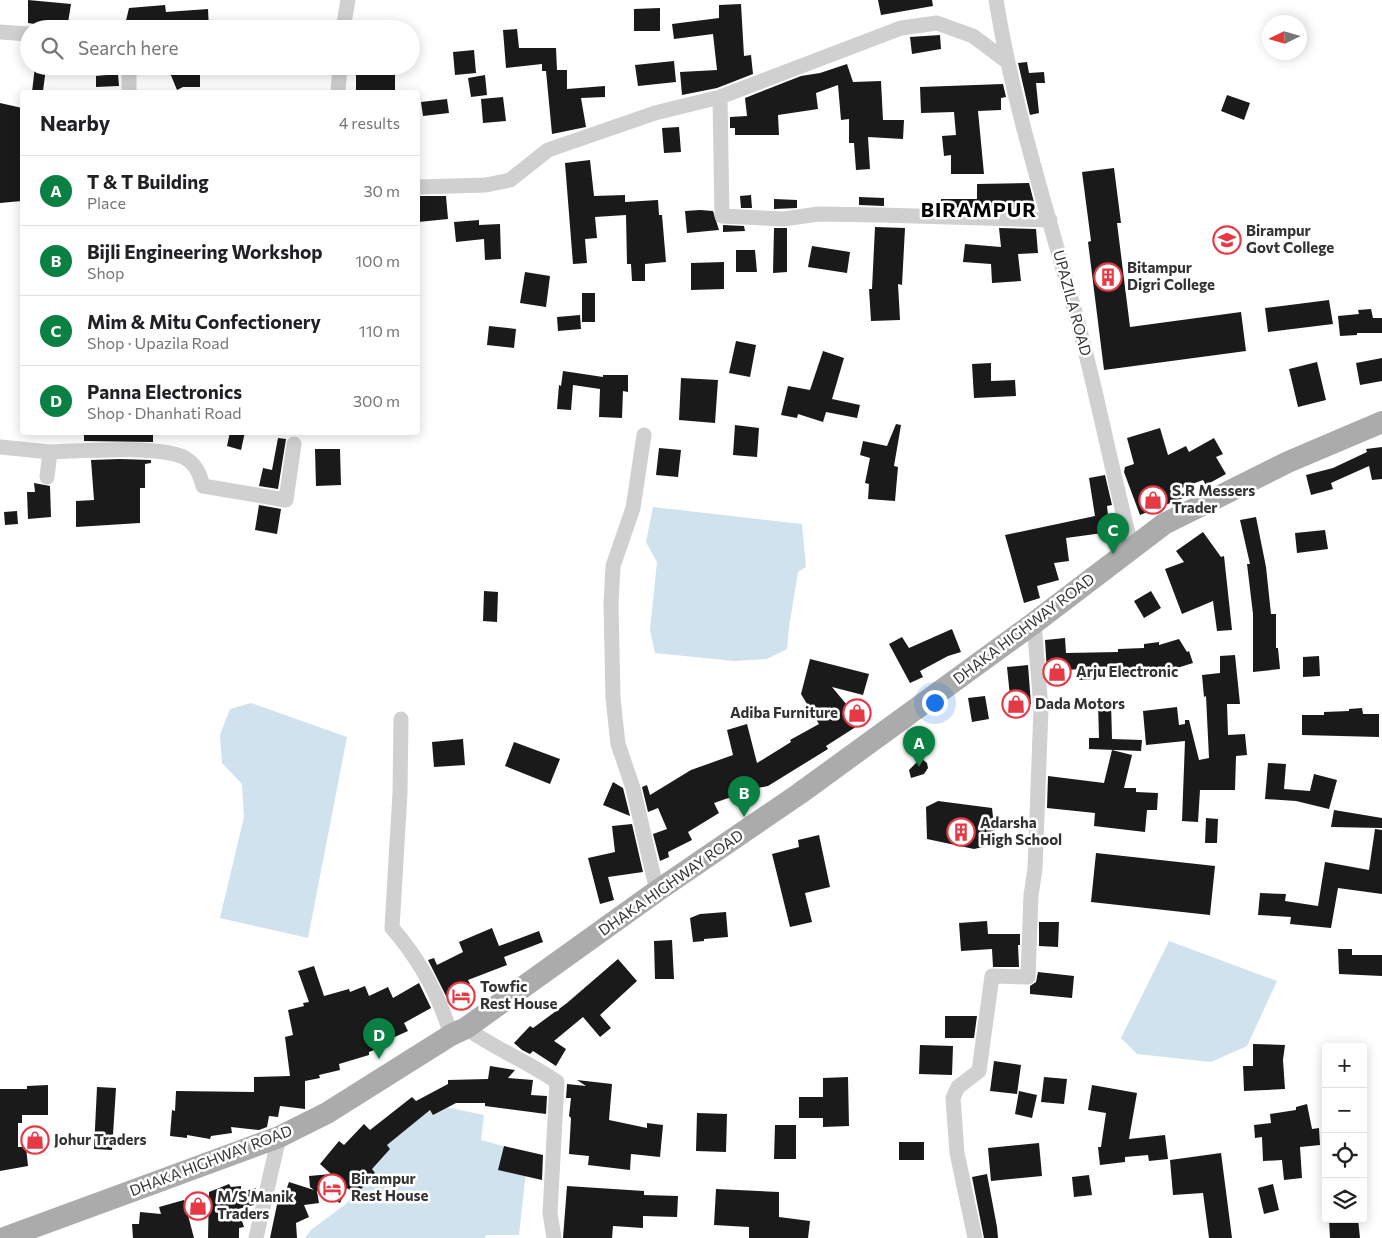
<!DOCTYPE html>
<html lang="en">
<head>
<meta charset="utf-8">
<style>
	:root { --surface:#fff; --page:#f2f2f2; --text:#202124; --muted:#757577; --line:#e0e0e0; --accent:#0b8043 }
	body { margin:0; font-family:Commissioner,sans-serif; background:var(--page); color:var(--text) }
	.controls { position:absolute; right:15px; bottom:15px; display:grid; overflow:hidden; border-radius:5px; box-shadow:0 2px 12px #0003 }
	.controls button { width:45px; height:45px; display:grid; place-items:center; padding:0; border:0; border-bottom:1px solid var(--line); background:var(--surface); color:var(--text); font:25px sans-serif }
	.compass { position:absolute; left:1262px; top:15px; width:45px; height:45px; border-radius:50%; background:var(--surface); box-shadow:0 2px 12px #0003; rotate:265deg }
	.you { position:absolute; left:934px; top:702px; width:18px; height:18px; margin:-12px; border:4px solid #fff; border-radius:50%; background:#1a73e8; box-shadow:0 0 0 8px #1a73e833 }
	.badge { display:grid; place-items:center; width:32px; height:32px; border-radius:50%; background:var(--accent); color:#fff; font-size:16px; font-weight:700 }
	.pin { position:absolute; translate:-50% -41px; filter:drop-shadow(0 1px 2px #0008) }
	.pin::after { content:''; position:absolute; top:26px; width:18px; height:15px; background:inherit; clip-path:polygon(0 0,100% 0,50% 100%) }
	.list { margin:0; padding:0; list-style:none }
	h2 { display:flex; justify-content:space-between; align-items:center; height:65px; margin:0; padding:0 20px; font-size:21px }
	h2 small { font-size:16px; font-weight:400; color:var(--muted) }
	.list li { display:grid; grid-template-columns:32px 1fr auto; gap:15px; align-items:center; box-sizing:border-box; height:70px; padding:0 20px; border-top:1px solid var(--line) }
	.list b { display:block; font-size:19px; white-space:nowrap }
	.list p { margin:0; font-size:16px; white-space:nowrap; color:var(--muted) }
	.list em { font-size:16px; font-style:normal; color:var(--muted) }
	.icon { flex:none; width:28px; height:28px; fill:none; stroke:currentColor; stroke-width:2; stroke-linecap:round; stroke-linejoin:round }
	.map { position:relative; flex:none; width:1382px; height:1238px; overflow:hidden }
	.search { position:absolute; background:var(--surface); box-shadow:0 2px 12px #0003; left:20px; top:20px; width:400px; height:55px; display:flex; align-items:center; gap:12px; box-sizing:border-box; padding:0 18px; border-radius:28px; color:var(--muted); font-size:19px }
	.panel { position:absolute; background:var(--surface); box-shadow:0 2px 12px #0003; left:20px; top:90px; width:400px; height:345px; border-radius:5px }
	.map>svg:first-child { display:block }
</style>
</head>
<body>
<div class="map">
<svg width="1382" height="1238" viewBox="0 0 1382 1238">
	<rect width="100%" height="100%" fill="#fff"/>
	<path fill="#cfe2ee" d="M653,507L802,524L806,567L798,572L789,627L787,649L767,659L733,661L655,653L650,630L657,562L646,542Z
		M251,703L347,737L308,938L220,918L244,817L242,784L222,763L220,735L230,709Z
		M1169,941L1277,981L1247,1046L1211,1062L1137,1054L1121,1038Z
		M431,1104L484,1115L481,1140L528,1153L519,1235H486L485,1238H305L311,1230L347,1203L377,1157L405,1123Z"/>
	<path fill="#1a1a1a" d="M28,0L71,4L67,29L28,23Z
		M878,0H932L933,6L881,15Z
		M741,4L744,56L751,55L753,74L717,88L682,95L680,72L717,70L713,34L674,39L672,24L719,18V5Z
		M165,5L166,12L208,9L209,29H124L129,8Z
		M660,8V31H634V9Z
		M517,29L519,48H556L557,70H567V89L605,86V97L581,98L586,127L552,134L546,71H542V64L506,68L503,30Z
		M940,35L941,49L912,54L910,37Z
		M474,50L476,73L455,75L453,52Z
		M674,61L676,82L638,86L635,65Z
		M1027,62L1029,73L1044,72L1045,83H1036L1039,113L1030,115L1018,63Z
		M847,64L853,82L881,81L883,120H904L903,139L868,137L870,169L856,170L854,143H849V119L841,120L838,85L816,93L818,109L778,115L779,135H735V128H730V117L747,116L745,98L801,76L820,73Z
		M35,66L46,68L43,91L32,92Z
		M182,66H200V87H183L177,90L168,68Z
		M382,66H395V92H356V72L364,71V68H382Z
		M118,74L119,86L96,87V76Z
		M485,75L487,95L471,97L468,78Z
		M1003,84L1006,97L1001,98V110L978,111L984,174H951V155L944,156L942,136L956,135L954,112L921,113L920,87Z
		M1227,95L1250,103L1244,120L1221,111Z
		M503,97L506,121L483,123L481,99Z
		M447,99L449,113L423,116L421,102Z
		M0,103L22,108V201L0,203Z
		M679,127L681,152L664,153L662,128Z
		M590,160L594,196L625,195V202L658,200L659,215H662L666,262L645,264V281H632L631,264H627L626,215L595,217L597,238L585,239L587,263L573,264L565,163Z
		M1114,168L1121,223H1117L1130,327L1241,312L1246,351L1104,370L1088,242L1091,241L1082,172Z
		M1029,183L1036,210L941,207V199H977V184Z
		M751,195L752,208H741L740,196Z
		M418,196H446L448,219L418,222Z
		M859,197L884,198V206L859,205Z
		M774,199L797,200V208L774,209Z
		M700,210L713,211L719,230L687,233L685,211Z
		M479,220V225L500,224L501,259L485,260L484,239L456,242L454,222Z
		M723,225L744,226L745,231L723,232Z
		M875,227L905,228L902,285L898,284L900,320L871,321L869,289H872Z
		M774,228H787V272L773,273Z
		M999,228L1036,229L1038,253L1018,254L1021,281L992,283L991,264L963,262L965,244L1001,247Z
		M812,246L850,252L847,273L808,267Z
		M736,250H755L757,272H736Z
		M724,262V289L691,290V263Z
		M525,272L550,276L546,307L520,303Z
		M582,293H595V322H582Z
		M1329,300L1333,324L1268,332L1265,308Z
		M1371,309L1373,318H1382V333H1357V335L1340,336L1338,316L1359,314L1358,310Z
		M580,315L581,329L558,331L557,317Z
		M489,326L516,329L514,348L487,345Z
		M736,341L756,345L750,377L729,373Z
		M823,351L844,358L832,399L860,405L857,418L826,412L823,422L798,414L797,418L781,415L788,386L810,390Z
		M1382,358V381L1360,385L1356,363Z
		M1317,362L1326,400L1298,407L1289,369Z
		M991,363V381L1015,380L1016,396L974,398L972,364Z
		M563,371L603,377V375H628V392L623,391L622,418L599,417L600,389L573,385L571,410L557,409L559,385L561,386Z
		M681,378L718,380L715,423L679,420Z
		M896,424L901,425L894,466L898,467L895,501L868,499L869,484L865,483L870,458L860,455L863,441L887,446Z
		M735,425L759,428L757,457L733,455Z
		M1160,428L1168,455L1186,446L1189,452L1214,438L1223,454L1216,457L1226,474L1206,485L1203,480L1179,489L1183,498L1140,515L1124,472L1125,467L1134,464L1127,438Z
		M84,432H153V442L84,441Z
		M230,432H245L241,450L227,446Z
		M278,438L286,439L278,489L259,486L263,468L272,470Z
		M1382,447V479L1372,480L1369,466L1331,483L1333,489L1311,495L1306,475L1333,468L1367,452L1366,449Z
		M659,448L681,450L678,477L656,475Z
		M315,449H340L341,485L316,486Z
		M120,459L151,460V463L145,464V488H140V523L76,527V501L94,500L91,460Z
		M1105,475L1112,505L1107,506L1110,532L1066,538L1069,561L1054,563L1059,580L1037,586L1040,598L1024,603L1005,535L1095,516L1089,478Z
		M34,483L50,486L51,517L28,519L27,492H35Z
		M259,505L281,509L277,534L255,530Z
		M17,511L18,524L5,525L4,512Z
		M1256,517L1266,567L1271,614H1276V648H1278L1280,669L1253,672V614L1247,564H1250L1240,520Z
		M1325,530L1328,549L1297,553L1295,533Z
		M1203,532L1221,557L1224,556L1232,630L1217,631L1213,601L1182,614L1165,569L1184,562L1176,551Z
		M484,591L498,592L497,622L483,621Z
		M1151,591L1161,608L1144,618L1134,601Z
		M952,629L961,652L948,656L920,671L923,677L910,683L889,644L902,637L909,648Z
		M1065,638L1066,653L1118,652V649L1144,648V644L1159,642V645L1179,639L1187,652L1189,651L1193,663L1177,668L1178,671L1099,679L1079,680V669L1047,672L1045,640Z
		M1235,655L1240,704H1227L1228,735L1245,734L1247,755L1236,756L1235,790H1200L1198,822L1182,821L1185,741L1146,745L1143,711L1177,707L1179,725L1185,724V720H1189L1199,760L1209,758L1206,696L1204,697L1202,675L1220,673V656Z
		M1319,656L1320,676L1303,677V657Z
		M810,659L869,674L863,695L832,687L862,723L826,746L828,749L768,786L736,792L737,795L714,803L719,813L688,832L692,840L668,852L669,857L660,861L653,834L667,829L658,808L648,812L642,787L647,785L650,795L691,770L733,755L727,730L747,724L757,763L791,742L790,740L819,724L801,694Z
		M1028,665L1031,704L1011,706L1007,667Z
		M985,696L989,719L972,722L968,698Z
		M1098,702H1111L1112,739L1142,740L1141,751L1089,749V738H1099Z
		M1362,708L1363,714H1379V737L1302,735V715H1324V712L1349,711V709Z
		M463,739L465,765L434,767L432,742Z
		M514,742L560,759L550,784L505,766Z
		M1112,750L1132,755L1124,788H1136V792L1158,793L1157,810H1147L1145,832L1094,826L1095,813L1047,808L1048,776L1104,783Z
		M921,758L927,763L928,768L924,774L911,778L909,770Z
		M1268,763L1286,764L1284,789L1310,791L1314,774L1337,780L1329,809L1296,801L1265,799Z
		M613,782L623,788L630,816L603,805Z
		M938,801L992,808L996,844L974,849L927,839L926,807Z
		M1334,810L1382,818V828L1331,827Z
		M1206,818L1218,819L1217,843H1205Z
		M632,824L643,872L608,877L614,900L600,904L588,858L615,852L612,826Z
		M1375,829L1382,830V894L1338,888L1331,928L1290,924L1291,917L1258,915L1260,893L1286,894L1285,901L1318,906L1325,862L1369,870Z
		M819,835L830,887L805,893L812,922L790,927L772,854L799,847L798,840Z
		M1096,853L1215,866L1210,915L1091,902Z
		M726,912L728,937L704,939V941L693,942L690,918L700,914Z
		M987,921L988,934H1020V945H1018L1019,967H993L992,949L961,951L959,923Z
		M1039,922H1059L1058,947L1039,946Z
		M492,928L499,946L539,931L543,942L504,957L507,965L468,980L470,984L447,998L428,960L434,958L437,965L463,952L459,942Z
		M672,940L674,979H655L654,941Z
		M1338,949H1352V955H1382V976L1339,974Z
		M618,959L637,981L600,1015L611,1028L600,1037L583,1017L554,1041L566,1049L556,1066L533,1051L530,1054L522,1050L514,1043L530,1026L533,1028L567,1003Z
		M314,966L324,996L349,989L350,992L365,986L369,996L388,987L393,998L419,983L431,1008L404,1023L408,1031L388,1040L390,1044L369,1052V1055L339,1064L340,1070L319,1075L320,1078L305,1081V1109L280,1106L278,1117L269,1116L267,1127L259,1130L231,1127L232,1133L211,1136L210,1139L187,1135V1138L170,1136L172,1110L175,1111L176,1091L254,1092V1077L290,1076L285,1037L293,1035L288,1010L304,1006L303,1003L309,1002L298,971Z
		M1038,972L1074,976L1072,998L1030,994V986L1036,982Z
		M945,1016H977L974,1038H945Z
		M1253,1044L1285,1045L1283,1060L1285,1089L1244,1091L1243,1066H1253Z
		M920,1045L953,1046L952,1075L919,1074Z
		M994,1061L1021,1065L1017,1094L990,1091Z
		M490,1066L515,1070L508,1078L533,1080L531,1095L547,1096L546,1114L485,1106V1103H456L433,1115L430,1110L387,1145L390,1149L372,1169L375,1173L356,1195L347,1188L340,1203L317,1191L319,1203L304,1205L309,1217L296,1223L297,1238H270L279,1195L284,1196L289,1182L314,1190L310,1187L309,1176L331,1174L320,1164L339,1141L344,1145L364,1124L370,1130L412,1097L416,1101L448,1084V1080L488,1079Z
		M848,1077L849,1126L823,1127V1118H799V1097H823V1078Z
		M1044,1077L1067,1079L1064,1104L1041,1102Z
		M577,1080L612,1084L609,1120L647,1128V1123L663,1125L660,1157L631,1154L630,1170L588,1165L589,1156L569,1154L571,1118L569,1116L571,1098H566L567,1084L586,1086Z
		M48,1085V1115H22V1123H18V1147H26L28,1166L0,1171V1089H27V1086Z
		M1092,1085L1137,1093L1129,1139L1165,1135L1168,1159L1149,1161L1148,1155L1125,1157V1162L1100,1165L1098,1147H1101L1106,1113L1088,1110Z
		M97,1087L116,1088L112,1150L94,1149Z
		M1019,1091L1037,1095L1032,1118L1015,1114Z
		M1307,1104L1312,1129L1319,1128L1320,1145L1300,1147L1302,1178L1284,1180L1282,1160L1263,1161L1262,1137L1255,1138L1254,1125L1271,1123L1270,1114L1296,1110V1107Z
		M697,1113L727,1114L726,1152L696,1151Z
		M775,1125H796V1159H774Z
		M899,1142H924V1160H899Z
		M1039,1143L1042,1176L991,1181L988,1148Z
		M504,1146L543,1155L542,1180L498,1170Z
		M1221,1153L1232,1238H1209L1203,1193L1173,1195L1170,1160Z
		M987,1174L997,1227L998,1238H984L972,1177Z
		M1089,1175L1092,1195L1074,1197L1072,1177Z
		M229,1184L231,1187L241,1186V1192L256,1188L254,1205L238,1209L244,1227L239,1228V1238H208L209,1192Z
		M1273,1184L1279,1210L1264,1214L1258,1188Z
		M567,1186L644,1191V1195L678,1196L677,1217L643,1216V1228L613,1226L612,1238H563Z
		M716,1189L779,1192V1217L810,1221L808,1238H749V1227L714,1225Z
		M184,1200L194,1238H133L132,1224H139L140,1212L161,1214L159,1207Z
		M1329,1219H1358L1360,1238H1330Z"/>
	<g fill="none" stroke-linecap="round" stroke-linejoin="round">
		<path stroke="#d0d0d0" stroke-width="15" d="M996,0C1014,110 1049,216 1078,323C1098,397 1112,473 1132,548
			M343,29L348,0
			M0,32L29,34
			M129,92V66
			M338,92L340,66
			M720,97L722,216L783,219L819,214L880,215L1050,220
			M418,187L486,185L510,180L548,150L655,113L720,97L901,28L937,23L973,36L1005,60
			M644,435L633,508L613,566L611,604L613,698L618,744L633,788L657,891
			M0,447L50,452
			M47,477L50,452C81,451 161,445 185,458C196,464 200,475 203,486L286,500L294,444
			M401,719L400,793L392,928C420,960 439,995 451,1035
			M466,1028C495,1049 527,1061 557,1082L550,1213L554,1238
			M256,1238L279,1137
			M975,1238L957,1153L953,1098L958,1087L979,1071L992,976L1028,977L1031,895L1035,869L1041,708L1034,623"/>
		<path stroke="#ababab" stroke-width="22" d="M4,1238L279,1137L327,1113L451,1035L466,1028L657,891L799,794L1034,623L1164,524L1288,462L1382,422"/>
	</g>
	<defs>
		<g id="university-ring" transform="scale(1.4375)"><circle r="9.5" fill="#fff" stroke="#e63946" stroke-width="1.5"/><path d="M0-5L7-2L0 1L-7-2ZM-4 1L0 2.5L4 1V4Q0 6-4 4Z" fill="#e63946"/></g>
		<g id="building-ring" transform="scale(1.4375)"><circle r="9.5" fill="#fff" stroke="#e63946" stroke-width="1.5"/><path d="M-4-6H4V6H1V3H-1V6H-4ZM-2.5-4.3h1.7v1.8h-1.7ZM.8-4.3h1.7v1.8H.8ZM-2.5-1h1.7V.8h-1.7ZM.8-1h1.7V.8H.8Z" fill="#e63946"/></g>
		<g id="shop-ring" transform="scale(1.4375)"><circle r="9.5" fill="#fff" stroke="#e63946" stroke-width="1.5"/><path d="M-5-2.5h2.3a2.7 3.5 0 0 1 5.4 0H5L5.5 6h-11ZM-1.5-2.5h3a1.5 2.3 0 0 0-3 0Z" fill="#e63946"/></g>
		<g id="hotel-ring" transform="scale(1.4375)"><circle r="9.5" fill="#fff" stroke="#e63946" stroke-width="1.5"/><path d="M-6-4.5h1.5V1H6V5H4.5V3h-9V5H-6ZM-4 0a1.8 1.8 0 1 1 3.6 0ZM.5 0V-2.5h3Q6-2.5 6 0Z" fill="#e63946"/></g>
	</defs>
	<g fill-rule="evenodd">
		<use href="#university-ring" x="1227" y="240"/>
		<use href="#building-ring" x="1108" y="277"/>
		<use href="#shop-ring" x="1153" y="500"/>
		<use href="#shop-ring" x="1057" y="672"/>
		<use href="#shop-ring" x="1016" y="704"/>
		<use href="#shop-ring" x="857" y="713"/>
		<use href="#building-ring" x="961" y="832"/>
		<use href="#hotel-ring" x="461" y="996"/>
		<use href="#shop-ring" x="35" y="1140"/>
		<use href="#hotel-ring" x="332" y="1188"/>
		<use href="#shop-ring" x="198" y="1206"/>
	</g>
	<g text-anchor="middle" stroke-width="5" stroke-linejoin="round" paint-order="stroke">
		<g font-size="15" font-weight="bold" fill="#333" stroke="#fff" text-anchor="start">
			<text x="1246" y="236">Birampur<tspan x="1246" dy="17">Govt College</tspan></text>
			<text x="1127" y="273">Bitampur<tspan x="1127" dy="17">Digri College</tspan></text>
			<text x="1172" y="496">S.R Messers<tspan x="1172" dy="17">Trader</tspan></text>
			<text x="1076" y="677">Arju Electronic</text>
			<text x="1035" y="709">Dada Motors</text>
			<text x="838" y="718" text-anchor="end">Adiba Furniture</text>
			<text x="980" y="828">Adarsha<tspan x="980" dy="17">High School</tspan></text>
			<text x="480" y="992">Towfic<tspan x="480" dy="17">Rest House</tspan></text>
			<text x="54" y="1145">Johur Traders</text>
			<text x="351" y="1184">Birampur<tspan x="351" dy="17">Rest House</tspan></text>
			<text x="217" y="1202">M/S Manik<tspan x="217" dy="17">Traders</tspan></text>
		</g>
		<g font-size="15" fill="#333" stroke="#fff">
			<text transform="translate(1072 303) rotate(75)" y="5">UPAZILA ROAD</text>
			<text transform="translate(1024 629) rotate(-37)" y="5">DHAKA HIGHWAY ROAD</text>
			<text transform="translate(671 883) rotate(-35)" y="5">DHAKA HIGHWAY ROAD</text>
			<text transform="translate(211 1161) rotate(-21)" y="5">DHAKA HIGHWAY ROAD</text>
		</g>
		<g font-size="20" font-weight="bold" letter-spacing="1" fill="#000" stroke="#fff">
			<text x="979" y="217">BIRAMPUR</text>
		</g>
	</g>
</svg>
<div class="controls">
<button>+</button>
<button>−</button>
<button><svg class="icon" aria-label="locate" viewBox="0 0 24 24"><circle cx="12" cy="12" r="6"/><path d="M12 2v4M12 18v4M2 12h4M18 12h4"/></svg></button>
<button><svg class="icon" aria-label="layers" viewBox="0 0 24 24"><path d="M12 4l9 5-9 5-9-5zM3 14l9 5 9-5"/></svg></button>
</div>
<svg class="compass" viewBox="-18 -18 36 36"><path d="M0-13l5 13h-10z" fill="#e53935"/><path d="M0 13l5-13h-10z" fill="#757577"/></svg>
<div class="you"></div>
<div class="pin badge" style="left:919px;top:767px">A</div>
<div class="pin badge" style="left:744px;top:817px">B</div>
<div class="pin badge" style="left:1113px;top:554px">C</div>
<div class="pin badge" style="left:379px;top:1059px">D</div>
<div class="search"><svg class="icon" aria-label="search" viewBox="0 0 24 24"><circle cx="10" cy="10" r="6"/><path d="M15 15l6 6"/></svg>Search here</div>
<section class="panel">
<h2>Nearby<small>4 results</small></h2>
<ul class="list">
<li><span class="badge">A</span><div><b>T &amp; T Building</b><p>Place</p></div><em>30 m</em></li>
<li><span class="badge">B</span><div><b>Bijli Engineering Workshop</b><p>Shop</p></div><em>100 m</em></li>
<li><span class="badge">C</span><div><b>Mim &amp; Mitu Confectionery</b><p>Shop · Upazila Road</p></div><em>110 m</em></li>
<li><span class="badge">D</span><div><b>Panna Electronics</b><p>Shop · Dhanhati Road</p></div><em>300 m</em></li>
</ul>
</section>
</div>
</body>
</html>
